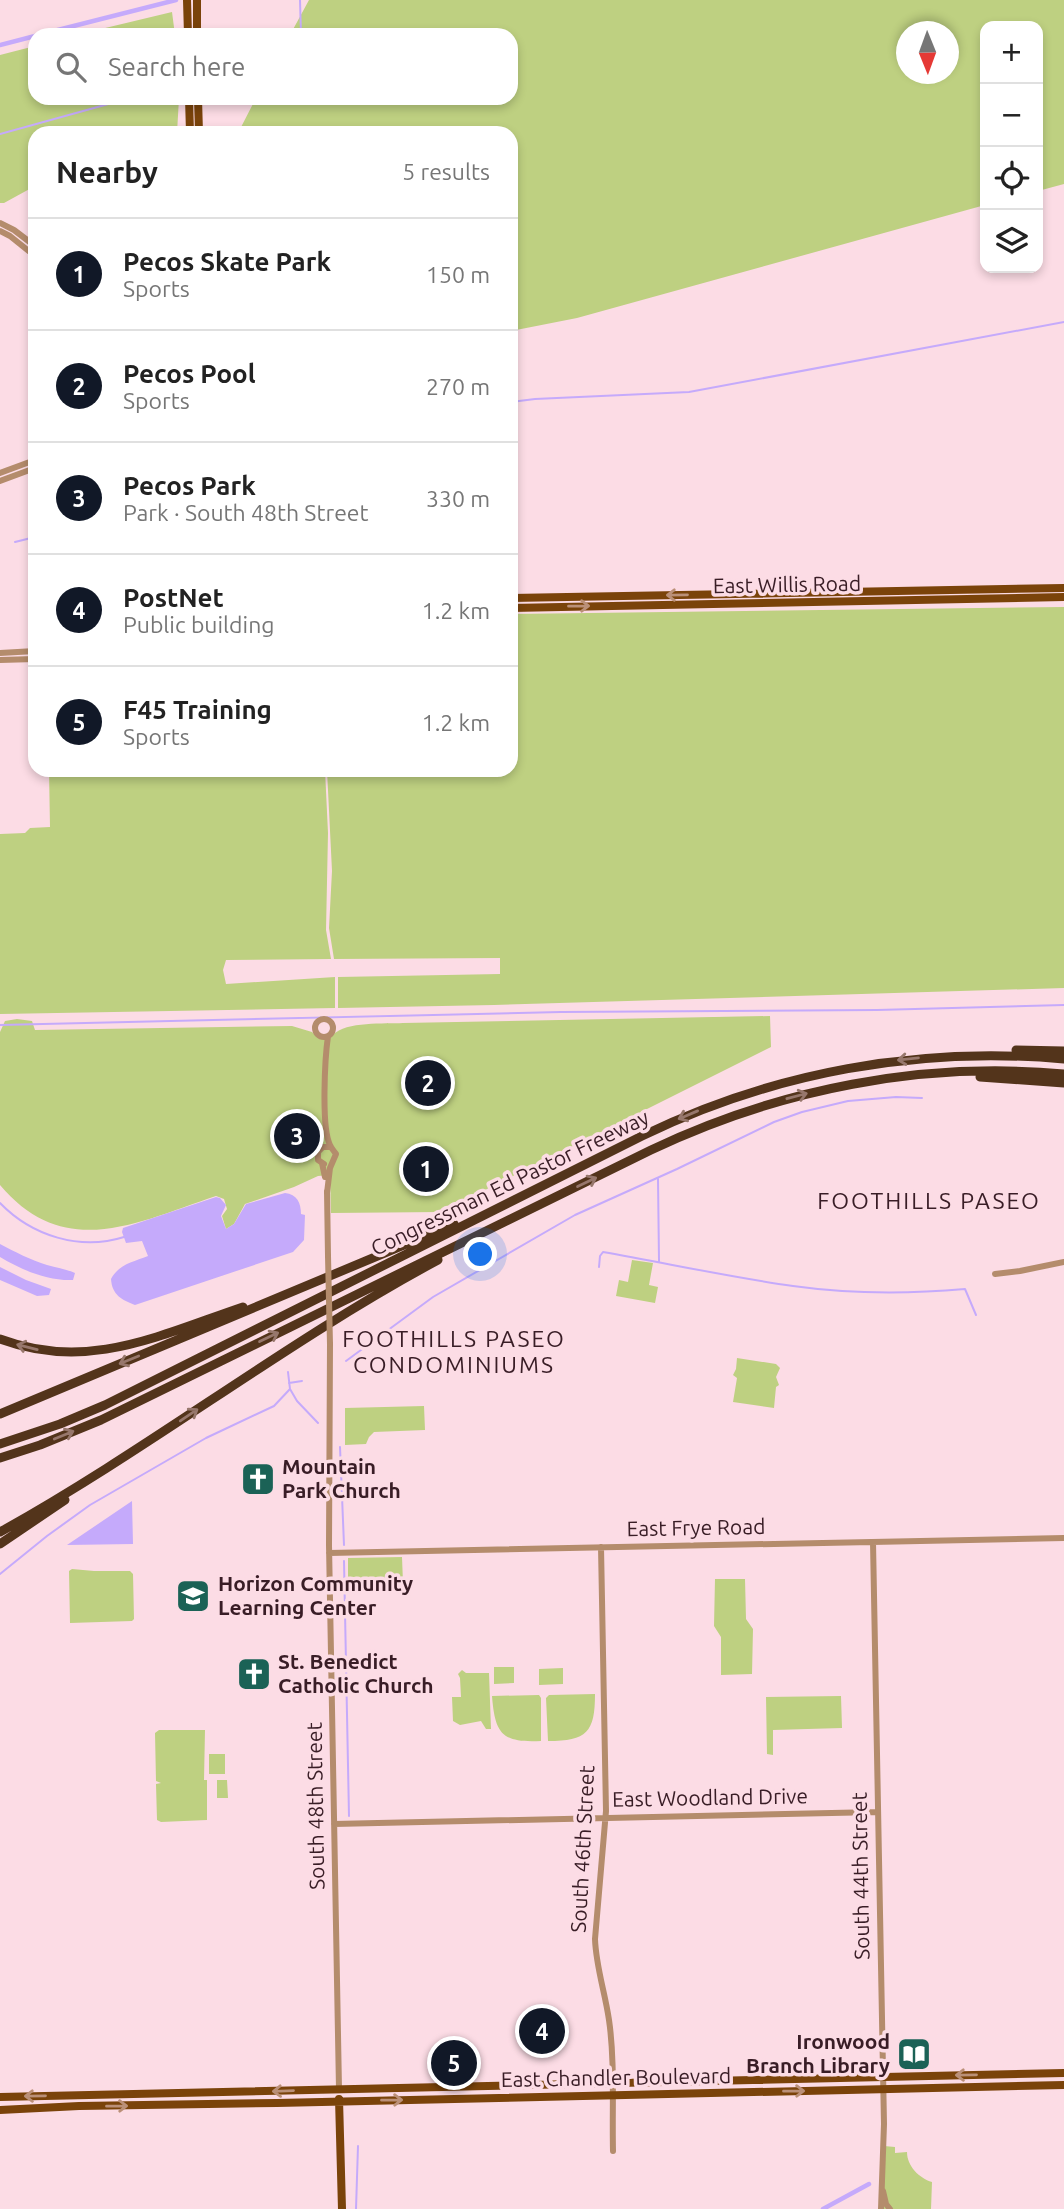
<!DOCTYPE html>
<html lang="en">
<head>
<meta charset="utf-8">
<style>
	:root { --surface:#fff; --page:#f2f2f2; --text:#222; --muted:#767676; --line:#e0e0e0; --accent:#111827 }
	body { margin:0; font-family:Ubuntu,sans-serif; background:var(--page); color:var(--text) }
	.controls { position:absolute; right:21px; top:21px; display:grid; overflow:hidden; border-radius:14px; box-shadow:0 4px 10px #0003 }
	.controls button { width:63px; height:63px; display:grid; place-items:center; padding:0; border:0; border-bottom:2px solid var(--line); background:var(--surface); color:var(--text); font:35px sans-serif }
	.compass { position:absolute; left:896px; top:21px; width:63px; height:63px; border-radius:50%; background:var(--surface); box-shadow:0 4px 10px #0003; rotate:179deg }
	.you { position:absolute; left:481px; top:1255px; width:24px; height:24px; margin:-18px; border:5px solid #fff; border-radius:50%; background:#1a73e8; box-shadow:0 0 0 10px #1a73e833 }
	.badge { display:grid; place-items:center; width:46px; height:46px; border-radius:50%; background:var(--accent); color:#fff; font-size:23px; font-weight:700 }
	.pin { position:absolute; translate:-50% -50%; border:4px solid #fff; box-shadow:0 2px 7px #0006 }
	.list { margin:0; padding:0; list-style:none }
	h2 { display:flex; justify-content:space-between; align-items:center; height:91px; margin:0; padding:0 28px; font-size:30px }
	h2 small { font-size:23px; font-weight:400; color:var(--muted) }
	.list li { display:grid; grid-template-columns:46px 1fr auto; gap:21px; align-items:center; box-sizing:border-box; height:112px; padding:0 28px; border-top:2px solid var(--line) }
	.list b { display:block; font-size:26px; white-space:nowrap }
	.list p { margin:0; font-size:23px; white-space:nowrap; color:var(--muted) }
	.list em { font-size:23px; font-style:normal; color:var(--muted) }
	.icon { flex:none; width:38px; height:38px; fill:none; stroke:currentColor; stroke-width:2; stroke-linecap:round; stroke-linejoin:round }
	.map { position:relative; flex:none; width:1064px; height:2209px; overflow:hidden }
	.search { position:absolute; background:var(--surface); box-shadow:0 4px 10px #0003; left:28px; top:28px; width:490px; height:77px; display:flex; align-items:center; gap:18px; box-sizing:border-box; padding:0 24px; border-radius:21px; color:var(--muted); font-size:26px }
	.panel { position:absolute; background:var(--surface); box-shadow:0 4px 10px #0003; left:28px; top:126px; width:490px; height:651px; border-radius:21px }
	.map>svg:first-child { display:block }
</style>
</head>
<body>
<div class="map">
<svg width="1064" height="2209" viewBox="0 0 1064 2209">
	<rect width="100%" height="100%" fill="#fcdce5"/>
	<path fill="#bed081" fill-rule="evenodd" d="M309,0H1064V184L1038,191V26H985V205L577,318L511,331V133H238L256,98H511V35H290ZM906,32H948V74H906Z
		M172,12L175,35H76Z
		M35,46V98H179L177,133H35V186L4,203H0V55Z
		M1064,607V988L494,1005L338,1008V977L500,974V958L334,959L329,928L332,871L327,770H511V614Z
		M49,770H133V776L208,774L215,770H325L328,833L326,930L331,959L226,960L223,970L226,984L335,977V1008L0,1014V834L25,833L30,828L50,827Z
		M770,1016L771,1047L441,1212L331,1213L330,1175L318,1176L294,1187L245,1204L234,1224L226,1229L222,1216L227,1209L224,1199L216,1196C138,1222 65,1262 0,1185V1032L5,1021L17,1019L32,1021L35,1030L292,1026L312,1032L315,1035H333C346,1021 385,1024 403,1023Z
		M632,1260L653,1263L649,1285L658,1287L655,1303L616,1296L619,1280L628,1282Z
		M737,1358L776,1364L780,1368L776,1377L779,1385L776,1387L774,1408L733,1402L737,1378L733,1375L736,1369Z
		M424,1406L425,1430L374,1432L369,1437L366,1444L345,1445V1408Z
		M402,1557L403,1583C384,1584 367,1578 348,1578V1558Z
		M72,1569L94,1571H130L133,1574L134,1619L132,1621L70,1623L69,1571Z
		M715,1579H745L746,1619L753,1629L752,1674L721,1675V1637L714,1626Z
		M494,1667H514V1683L494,1684Z
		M563,1668V1684L539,1685V1669Z
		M462,1670L466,1673H489L491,1729H486L481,1721L460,1725L453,1721L452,1697H461L460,1678L458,1674Z
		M595,1694C595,1732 587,1741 548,1741L546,1698L549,1695Z
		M539,1695L541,1698V1741C502,1743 495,1734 492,1696Z
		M841,1696L842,1728L773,1730V1755L767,1754L766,1697Z
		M159,1730H205L204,1780H207V1820L161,1822L157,1820L156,1784L161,1783L156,1781L155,1733Z
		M209,1754H225V1774H209Z
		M217,1780H227L228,1798H217Z
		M884,2146L895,2147V2153L907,2152C907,2166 919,2178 932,2182L931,2209H881Z"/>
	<path fill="#c5aafb" d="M420,1073H435V1087H424L423,1089L427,1092H437L440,1096L437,1101H430L423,1108L419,1106L420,1098L417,1096L416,1093L420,1088Z
		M285,1193C297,1194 301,1203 301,1214L305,1215L304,1240L293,1252L135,1305C122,1300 112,1295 111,1279C119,1264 133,1262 148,1256L142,1241L126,1243L122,1232L123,1228L216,1197L220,1198L226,1205L221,1216L226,1229L234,1224L246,1204Z
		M0,1244C15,1252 31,1260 47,1265C57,1268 66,1269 75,1273L73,1280C47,1281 22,1270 0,1257Z
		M0,1267L26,1280L51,1289L49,1295L37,1296L0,1280Z
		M132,1501L133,1544L67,1545Z"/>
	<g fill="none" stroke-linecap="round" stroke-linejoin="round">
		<path stroke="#c5aafb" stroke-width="2" d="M300,0L301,35
			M0,134L130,98
			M511,402L535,399L689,392L1064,322
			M15,542L35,537
			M0,1025L561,1012L877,1010L1064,1005
			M658,1179L659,1261
			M0,1203C32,1236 80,1251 124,1237
			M599,1267L600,1256L603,1252C666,1263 729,1277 793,1286C850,1294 908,1294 965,1289L976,1315
			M346,1361L433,1297L575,1215L677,1169L774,1122L802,1112L848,1101L896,1097L922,1098
			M289,1383L302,1381
			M290,1389L297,1401L318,1423
			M340,1447L344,1545
			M344,1561L349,1816
			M0,1574L47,1536L90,1505L206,1438L274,1406L290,1389L288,1372
			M356,2209L358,2146"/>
		<path stroke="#c5aafb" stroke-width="4.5" d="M38,35L176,0
			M0,45L35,36
			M823,2209L869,2184"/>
		<path stroke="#b48c6c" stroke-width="6" d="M0,223L14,230L35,246
			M0,231L10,236L35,256
			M0,473L35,460
			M0,481L35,468
			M0,653L35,651
			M0,660L35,659
			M315 1028a9 9 0 1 1 18 0a9 9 0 1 1-18 0Z
			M322,1163L325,1177
			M324,1164L318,1160V1152L323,1147H330
			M327,1191L328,1256
			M327,1193L330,1168L336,1154C334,1151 331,1148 330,1145C321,1127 325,1057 328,1036
			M995,1274L1020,1271L1064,1262
			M330,1344L329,1545L339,2089
			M873,1542L884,2124L881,2209
			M601,1547L606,1811L595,1939C596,1967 605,1992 609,2020C615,2061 612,2108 613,2151
			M329,1553L1064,1538
			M334,1824L878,1812
			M883,2191L886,2204L890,2209"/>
		<path stroke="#7a430a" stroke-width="8" d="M187,0L188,35
			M197,0V35
			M189,98L190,133
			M198,98L199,133
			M511,598L1064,588
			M511,608L1064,597
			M0,2097L1064,2073
			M339,2099L342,2209
			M0,2110L79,2106L277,2103L1064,2085"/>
		<path stroke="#53341b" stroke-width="9" d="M1016,1050L1064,1051
			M980,1077L1064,1083
			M0,1339C88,1372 160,1335 243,1307
			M0,1414L454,1224
			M0,1444L60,1424L105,1405L642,1136C774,1072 918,1046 1064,1059
			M0,1458L40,1445L101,1420L651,1150C779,1089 922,1061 1064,1074
			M0,1532C151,1448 287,1341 438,1260
			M0,1544L65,1500"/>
		<path stroke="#b48c6c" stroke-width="6" d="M328,1256L330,1344"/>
	</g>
	<defs><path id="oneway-shaft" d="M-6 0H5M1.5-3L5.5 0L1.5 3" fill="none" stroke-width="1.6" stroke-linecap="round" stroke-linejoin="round" transform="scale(1.75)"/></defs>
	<g stroke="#bb9078">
		<use href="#oneway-shaft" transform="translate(677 595) rotate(179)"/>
		<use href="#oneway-shaft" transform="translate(579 606) rotate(-1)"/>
		<use href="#oneway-shaft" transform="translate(966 2075) rotate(179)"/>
		<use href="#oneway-shaft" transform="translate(283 2091) rotate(178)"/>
		<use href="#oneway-shaft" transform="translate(794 2091) rotate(-1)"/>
		<use href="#oneway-shaft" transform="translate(35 2096) rotate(179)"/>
		<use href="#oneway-shaft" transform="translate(392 2100) rotate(-1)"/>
		<use href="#oneway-shaft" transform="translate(117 2106) rotate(-1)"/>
	</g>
	<g stroke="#97776c">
		<use href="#oneway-shaft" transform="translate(908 1059) rotate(174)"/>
		<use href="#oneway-shaft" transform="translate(797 1096) rotate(-15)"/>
		<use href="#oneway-shaft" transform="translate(688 1115) rotate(157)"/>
		<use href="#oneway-shaft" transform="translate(587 1182) rotate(-26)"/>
		<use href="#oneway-shaft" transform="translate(269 1337) rotate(-26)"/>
		<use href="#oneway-shaft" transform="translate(27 1347) rotate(-166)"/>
		<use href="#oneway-shaft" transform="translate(129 1360) rotate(158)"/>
		<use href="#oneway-shaft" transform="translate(189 1415) rotate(-34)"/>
		<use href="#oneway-shaft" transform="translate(64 1435) rotate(-22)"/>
	</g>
	<defs>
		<g id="church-square" transform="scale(1.75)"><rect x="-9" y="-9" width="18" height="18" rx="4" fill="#1b6256" stroke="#fcdce5"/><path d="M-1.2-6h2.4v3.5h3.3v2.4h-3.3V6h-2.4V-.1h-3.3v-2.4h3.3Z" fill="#fff"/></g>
		<g id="school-square" transform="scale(1.75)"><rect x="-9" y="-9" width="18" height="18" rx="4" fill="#1b6256" stroke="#fcdce5"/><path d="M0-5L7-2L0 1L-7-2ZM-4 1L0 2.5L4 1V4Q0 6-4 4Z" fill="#fff"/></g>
		<g id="library-square" transform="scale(1.75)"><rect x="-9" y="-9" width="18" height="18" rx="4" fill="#1b6256" stroke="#fcdce5"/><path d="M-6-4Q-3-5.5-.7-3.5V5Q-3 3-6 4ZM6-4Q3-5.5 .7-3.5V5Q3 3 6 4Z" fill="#fff"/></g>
	</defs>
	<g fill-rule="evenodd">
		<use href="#church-square" x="258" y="1479"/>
		<use href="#school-square" x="193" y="1596"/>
		<use href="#church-square" x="254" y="1674"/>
		<use href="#library-square" x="914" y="2054"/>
	</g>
	<g text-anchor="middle" stroke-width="7" stroke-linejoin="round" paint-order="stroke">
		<g font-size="21" fill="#391d26" stroke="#fcdce5">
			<text transform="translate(787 585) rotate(-1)" y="7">East Willis Road</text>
			<text transform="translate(510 1183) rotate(-26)" y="7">Congressman Ed Pastor Freeway</text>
			<text transform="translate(696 1528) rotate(-1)" y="7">East Frye Road</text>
			<text transform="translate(710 1798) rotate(-1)" y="7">East Woodland Drive</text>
			<text transform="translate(316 1806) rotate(-91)" y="7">South 48th Street</text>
			<text transform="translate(583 1849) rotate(-87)" y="7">South 46th Street</text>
			<text transform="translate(861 1876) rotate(-91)" y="7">South 44th Street</text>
			<text transform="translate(616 2078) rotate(-1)" y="7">East Chandler Boulevard</text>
		</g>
		<g font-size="21" font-weight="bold" fill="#391d26" stroke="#fcdce5" text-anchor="start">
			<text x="282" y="1474">Mountain<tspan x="282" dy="24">Park Church</tspan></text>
			<text x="218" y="1591">Horizon Community<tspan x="218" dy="24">Learning Center</tspan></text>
			<text x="278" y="1669">St. Benedict<tspan x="278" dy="24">Catholic Church</tspan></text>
			<text x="890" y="2049" text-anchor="end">Ironwood<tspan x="890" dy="24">Branch Library</tspan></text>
		</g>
		<g font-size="23" letter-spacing="2" fill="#391d26" stroke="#fcdce5">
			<text x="929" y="1209">FOOTHILLS PASEO</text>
			<text x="454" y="1347">FOOTHILLS PASEO<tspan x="454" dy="26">CONDOMINIUMS</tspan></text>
		</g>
	</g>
</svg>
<div class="controls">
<button>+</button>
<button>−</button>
<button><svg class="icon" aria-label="locate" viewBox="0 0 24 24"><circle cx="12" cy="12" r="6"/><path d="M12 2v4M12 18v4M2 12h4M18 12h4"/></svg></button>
<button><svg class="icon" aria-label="layers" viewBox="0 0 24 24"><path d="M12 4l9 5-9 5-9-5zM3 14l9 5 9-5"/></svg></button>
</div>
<svg class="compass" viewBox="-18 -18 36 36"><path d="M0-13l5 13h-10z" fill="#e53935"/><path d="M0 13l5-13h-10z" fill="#767676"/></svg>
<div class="you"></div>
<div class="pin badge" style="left:426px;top:1169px">1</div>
<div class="pin badge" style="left:428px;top:1083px">2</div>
<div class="pin badge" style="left:297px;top:1136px">3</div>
<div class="pin badge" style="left:542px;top:2031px">4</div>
<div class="pin badge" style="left:454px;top:2063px">5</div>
<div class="search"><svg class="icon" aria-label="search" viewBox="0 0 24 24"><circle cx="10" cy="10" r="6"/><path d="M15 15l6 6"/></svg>Search here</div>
<section class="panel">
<h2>Nearby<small>5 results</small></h2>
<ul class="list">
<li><span class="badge">1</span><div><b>Pecos Skate Park</b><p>Sports</p></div><em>150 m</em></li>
<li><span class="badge">2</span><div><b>Pecos Pool</b><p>Sports</p></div><em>270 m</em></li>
<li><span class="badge">3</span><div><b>Pecos Park</b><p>Park · South 48th Street</p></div><em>330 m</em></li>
<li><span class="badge">4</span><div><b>PostNet</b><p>Public building</p></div><em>1.2 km</em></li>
<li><span class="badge">5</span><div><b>F45 Training</b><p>Sports</p></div><em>1.2 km</em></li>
</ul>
</section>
</div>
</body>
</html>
